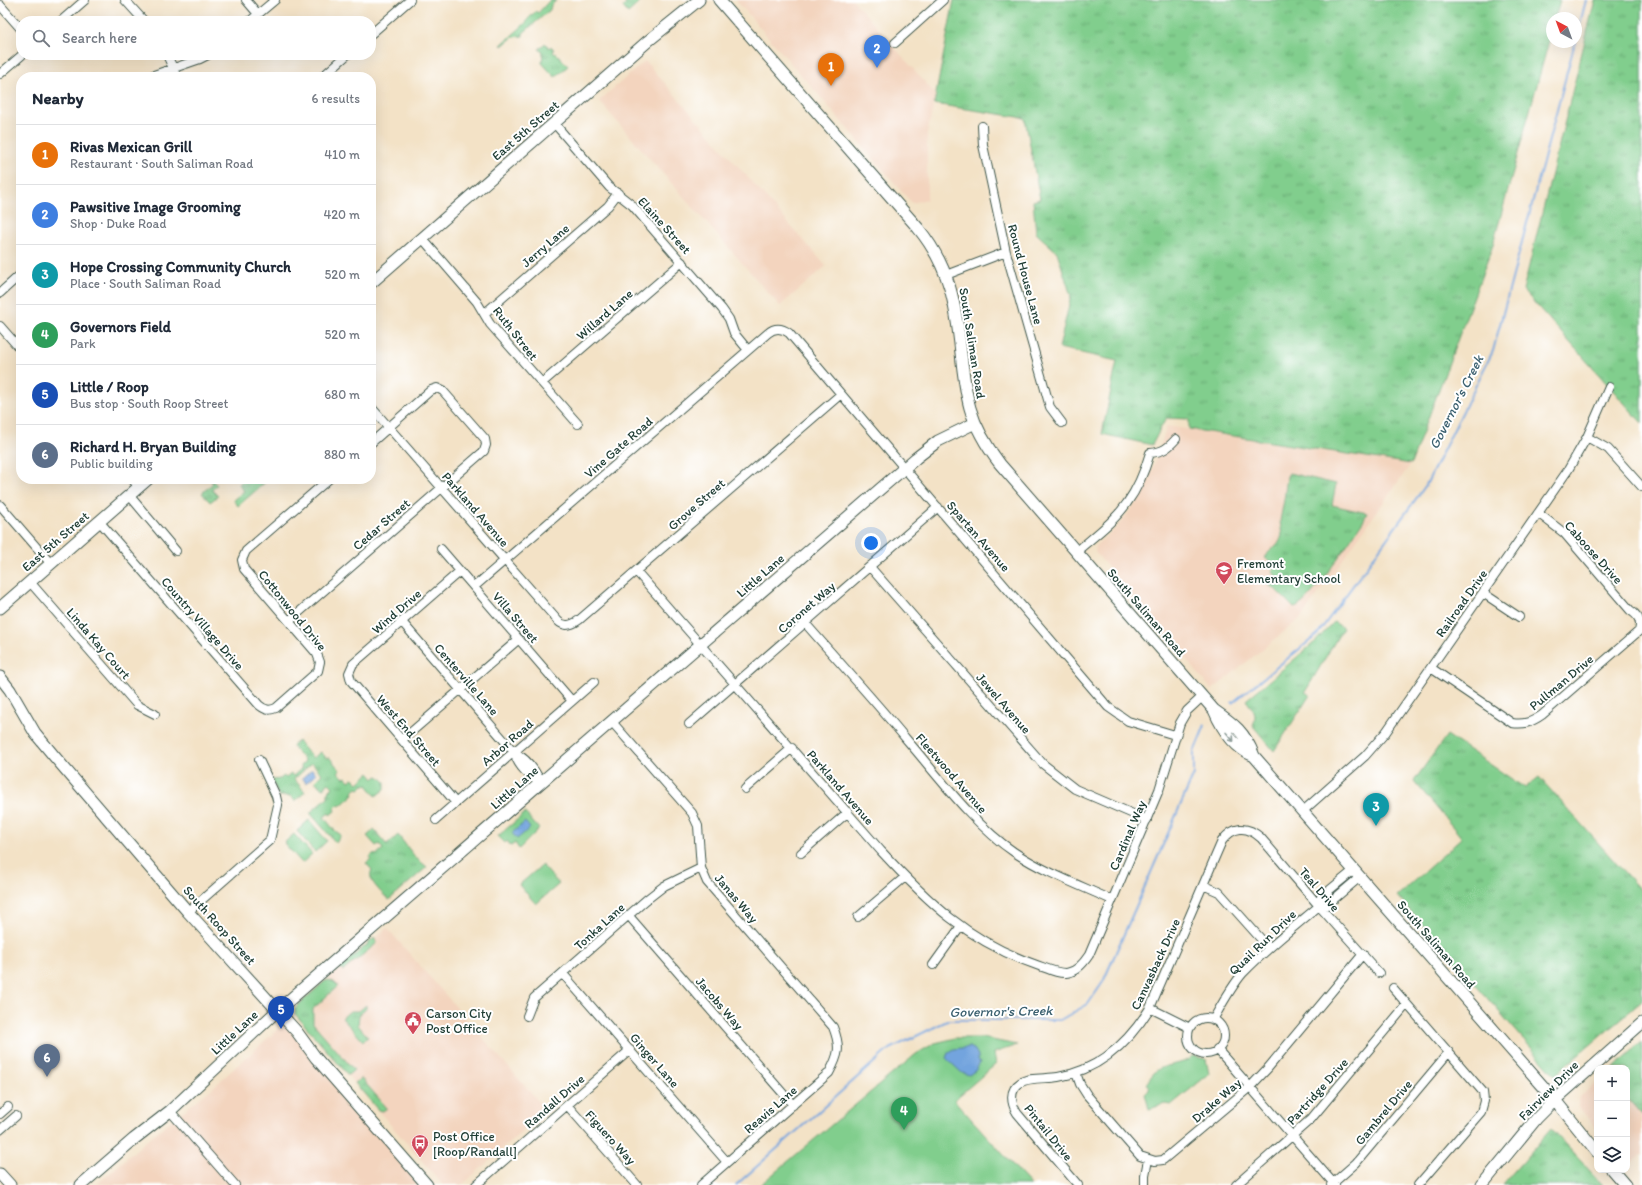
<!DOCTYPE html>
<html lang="en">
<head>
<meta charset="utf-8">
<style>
	:root { --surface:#fff; --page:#f2f2f3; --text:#1f2937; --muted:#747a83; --line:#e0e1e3; --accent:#b45309 }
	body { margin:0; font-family:Itim,sans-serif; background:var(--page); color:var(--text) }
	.controls { position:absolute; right:12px; bottom:12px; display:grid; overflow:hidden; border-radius:8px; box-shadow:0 4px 16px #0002 }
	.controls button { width:36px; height:36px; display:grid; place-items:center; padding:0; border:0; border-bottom:1px solid var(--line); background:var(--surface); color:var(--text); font:20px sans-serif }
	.compass { position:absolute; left:1546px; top:12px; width:36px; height:36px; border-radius:50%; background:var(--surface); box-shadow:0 4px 16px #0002; rotate:319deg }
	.you { position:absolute; left:871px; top:543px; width:14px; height:14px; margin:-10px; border:3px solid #fff; border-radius:50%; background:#1a73e8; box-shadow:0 0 0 6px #1a73e833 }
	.badge { display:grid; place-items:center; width:26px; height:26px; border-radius:50%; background:var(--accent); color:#fff; font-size:13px; font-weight:700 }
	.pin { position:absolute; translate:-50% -33px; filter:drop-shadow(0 1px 2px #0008) }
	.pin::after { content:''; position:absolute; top:21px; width:14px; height:12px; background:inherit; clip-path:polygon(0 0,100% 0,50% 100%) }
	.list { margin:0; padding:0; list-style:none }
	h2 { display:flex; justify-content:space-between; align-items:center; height:52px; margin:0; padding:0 16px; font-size:17px }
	h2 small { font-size:13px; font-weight:400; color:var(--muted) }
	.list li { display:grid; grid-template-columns:26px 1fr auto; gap:12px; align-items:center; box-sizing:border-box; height:60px; padding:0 16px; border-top:1px solid var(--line) }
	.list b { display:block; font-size:15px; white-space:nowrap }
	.list p { margin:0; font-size:13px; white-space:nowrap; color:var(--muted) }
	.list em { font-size:13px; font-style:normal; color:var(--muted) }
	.icon { flex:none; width:22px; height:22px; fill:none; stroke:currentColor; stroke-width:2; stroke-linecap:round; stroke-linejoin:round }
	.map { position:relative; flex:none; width:1642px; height:1185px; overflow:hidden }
	.search { position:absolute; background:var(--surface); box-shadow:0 4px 16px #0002; left:16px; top:16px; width:360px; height:44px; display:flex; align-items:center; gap:10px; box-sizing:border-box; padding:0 14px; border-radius:16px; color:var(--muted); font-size:15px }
	.panel { position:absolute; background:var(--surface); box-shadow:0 4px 16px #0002; left:16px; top:72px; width:360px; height:412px; border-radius:16px }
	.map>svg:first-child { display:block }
</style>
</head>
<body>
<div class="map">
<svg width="1642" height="1185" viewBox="0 0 1642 1185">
	<defs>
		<pattern id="grass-tufts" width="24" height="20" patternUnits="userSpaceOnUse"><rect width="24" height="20" fill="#81ce8d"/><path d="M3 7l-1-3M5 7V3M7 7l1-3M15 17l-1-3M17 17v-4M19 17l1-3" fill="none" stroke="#69a874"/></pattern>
	</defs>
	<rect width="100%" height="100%" fill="#fff"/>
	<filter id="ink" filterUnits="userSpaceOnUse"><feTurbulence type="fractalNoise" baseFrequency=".025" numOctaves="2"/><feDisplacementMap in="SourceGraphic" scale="8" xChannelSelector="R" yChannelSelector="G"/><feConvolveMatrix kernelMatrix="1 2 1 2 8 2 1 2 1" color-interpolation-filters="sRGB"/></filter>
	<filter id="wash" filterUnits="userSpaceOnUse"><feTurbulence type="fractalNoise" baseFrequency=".012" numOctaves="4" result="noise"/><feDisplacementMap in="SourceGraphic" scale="16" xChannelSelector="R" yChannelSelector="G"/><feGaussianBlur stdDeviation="0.9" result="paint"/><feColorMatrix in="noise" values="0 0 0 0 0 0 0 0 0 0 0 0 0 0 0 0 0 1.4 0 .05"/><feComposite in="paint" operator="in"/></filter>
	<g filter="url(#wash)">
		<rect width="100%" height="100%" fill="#f3e2c6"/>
		<path fill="#f3d4be" d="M736,0H853L936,95L927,133V199L912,203Z
			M645,61L826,266L780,306L599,101Z
			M1167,426L1411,464L1301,618L1212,690L1095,552L1096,545L1117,527L1140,498L1150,476Z
			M387,928L546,1110L462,1185H443L294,1014V1008L296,1005Z
			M278,1010L427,1185H96L153,1135L210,1090L278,1029Z
			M1597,1082V1129L1579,1107V1101L1580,1097Z
			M1627,1098L1642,1115V1154L1627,1167Z"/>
		<path fill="url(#grass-tufts)" stroke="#508660" d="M550,0L556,1L551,5L550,10L523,33V36L513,37L502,46L501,45L527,22V20L536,11L538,13Z
			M622,0H642L628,13L623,7L626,4Z
			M954,0H1560L1555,18H1552V30L1492,248L1411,464L1189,429V419L1166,418L1152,445L1102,434L1117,361L1059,348L1071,296L1057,252L1036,233L1033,201L1040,199L1025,118L934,104Z
			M1595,0H1642V423L1523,290Z
			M545,43L549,48L551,46L554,50L553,52L555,54L556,53L568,66L555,77L542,63L543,52L539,49Z
			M1289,473L1336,484L1332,505L1367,513L1363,521C1353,535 1308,607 1294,608L1275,589L1269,585L1277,577L1272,571L1275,566L1264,557L1278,543L1282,536L1280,521L1284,500L1287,476Z
			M209,479H211L217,485L212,490L218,496L210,502L202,493L213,483Z
			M245,479H269L238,506L233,500L244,491L239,484Z
			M1334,622L1343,628L1305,692L1310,695L1274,751L1253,726C1258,713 1253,710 1246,700L1315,642Z
			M1447,735L1525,788L1539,777L1642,892V1001L1555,1075L1397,896L1462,838L1414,781Z
			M298,741L313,758L321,752L327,759L329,757L340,770L338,772L344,778L346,777L349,781L353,778L358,783L369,773L374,779L377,776L380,777L385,782V789L376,796L367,785H364L359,789L357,788L353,792L354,794L340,806L338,805L334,809L335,811L330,815L329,813L324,817L334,830L341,835L336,843L311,814V812L328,797V792L333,787L329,783L322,789L315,781L322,774L312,763L294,779L305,792L295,801L291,796H279L272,780L280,779L284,776L286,778L291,774L293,776L302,768L300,766L305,761L292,746Z
			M374,830L387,845L398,835L416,858L427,867L389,900C382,893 366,880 372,870L366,863L371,859L370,857L374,853L376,855L383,849L379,844L376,846L367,836Z
			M374,938L377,943L343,971L340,968Z
			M329,980L334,982L338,986L313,1009V1023L354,1070L348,1075L295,1014V1008L297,1006L325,981Z
			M366,1005V1009L359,1015L358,1025L368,1037L363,1041L342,1018L350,1011H359Z
			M1642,1042V1115L1627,1098V1068H1613Z
			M361,1078L387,1108L383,1111L378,1110L355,1083Z
			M1551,1129L1603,1185H1502Z"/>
		<path fill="#81ce8d" stroke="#508660" d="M525,813L539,829L519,849L515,843L511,846L507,841L505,843L498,836Z
			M309,820L327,841L315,852L297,831Z
			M294,834L312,854L302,863L284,843Z
			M542,865L559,884L536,904L519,885Z
			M956,1038H982L1017,1045L994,1053L996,1064L954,1100L1031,1185H760L916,1054L935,1043Z
			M1192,1056L1206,1059L1209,1074L1171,1105L1165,1104L1149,1109L1145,1094L1149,1090V1086L1146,1084C1149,1080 1151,1076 1154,1073C1164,1062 1183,1067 1192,1056Z"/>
		<path fill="#73a4de" stroke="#497089" d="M312,769L316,774L306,783L302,778Z
			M525,822L530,828L517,839L512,833Z
			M969,1047C975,1048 979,1055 978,1060L980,1063L976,1070L969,1075L962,1073L946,1058L948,1053L954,1049Z"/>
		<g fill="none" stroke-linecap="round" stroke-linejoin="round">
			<path stroke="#73a4de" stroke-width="2" d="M1576,39L1586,0
				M1232,703L1317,635L1426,485L1493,351L1575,42
				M736,1185L888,1050L949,1020H1060L1088,1004L1103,982L1194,774V752L1205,725"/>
		</g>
	</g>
	<g filter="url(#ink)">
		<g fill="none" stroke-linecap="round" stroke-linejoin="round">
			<g stroke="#3f564a" stroke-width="10">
				<path id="street" d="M125,0L144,21
					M246,0L258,14
					M0,5L21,29
					M61,21L85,0
					M250,21L275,0
					M371,34L410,0
					M895,43L943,0
					M167,55L177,77
					M0,74L22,55
					M148,77L200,59L208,55
					M322,77L347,55
					M554,123L609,187L632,205L722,309L729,319L734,333L748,350
					M982,126L983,145L1006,252L1050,407L1062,423
					M422,238L477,302L490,324L578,424
					M946,275L1006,252
					M0,293L21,274
					M485,313L608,206L618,193
					M0,326L21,350
					M542,383L682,262
					M371,407L558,621C565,628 572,625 579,620L841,394
					M1587,437L1608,449L1642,487
					M132,479L139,487
					M129,495L176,551
					M0,505L51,564
					M99,521L259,705C265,710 269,711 276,708L318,671L320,662L317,654L244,569L242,560L246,551L329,479
					M441,549L572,701
					M1076,552C1093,537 1114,522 1127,503C1138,488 1145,470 1150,453C1163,452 1168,448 1176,439
					M870,567L1043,764L1075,789L1147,820
					M636,571L881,851C927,901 968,941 1034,964C1060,973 1071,982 1089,955L1159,790L1180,723L1187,711L1202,697
					M30,582L137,705L155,714
					M474,587L768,333C775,327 782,328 789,333L1108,707L1128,721L1175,735
					M1483,593L1519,617
					M289,621L484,451L486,445L485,439L443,391L437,388L431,390L371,443
					M402,622L514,752C527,759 535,769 541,783
					M805,623C839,662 874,700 907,740C938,776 975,826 1014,852C1044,872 1079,885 1112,900
					M1431,668L1512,723C1524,725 1532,722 1542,715L1639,631C1642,621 1638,615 1630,610L1564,533L1538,513
					M612,722L692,813L698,826L701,868L707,882L833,1027C841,1047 839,1055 829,1073L701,1185
					M689,724L938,507
					M402,740L519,639
					M514,752C518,767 528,775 541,783
					M745,789L792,748
					M456,803L351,681L349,673L353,664L460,571
					M1303,811L1365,756L1386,732L1568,470L1587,437L1609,387
					M436,820L594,682
					M801,853L848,812
					M1203,885L1219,892L1269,948
					M1319,906L1327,905L1360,877
					M188,912L270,840L278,805L276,796L259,760
					M629,916L793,1105
					M858,917L905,877
					M933,965L961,926
					M563,974L727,1162
					M1393,988L1483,1092L1484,1101L1481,1112L1418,1185
					M1150,1008L1190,1028
					M527,1016L534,998L646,900L664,886L701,868
					M1188 1036a18 18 0 1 1 36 0a18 18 0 1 1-36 0Z
					M1213,1020C1222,1004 1231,987 1243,973C1266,949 1293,928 1319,906L1321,897L1354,870
					M1217,1049L1335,1185
					M1076,1073L1080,1084L1087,1095L1140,1156L1155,1161L1163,1160L1250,1087L1268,1068L1363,954
					M567,1105L637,1185
					M170,1111L235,1185
					M0,1114L8,1107
					M0,1130L16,1116
					M476,1185L630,1050
					M1078,1185L1017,1113C1011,1103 1009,1090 1020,1083C1027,1077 1048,1079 1058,1077C1099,1070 1129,1042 1150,1008L1222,841C1233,826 1247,825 1261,838L1319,906L1379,973
					M1145,1185V1175L1148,1160
					M1236,1185L1311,1119L1407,1004
					M1331,1185L1356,1163L1449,1052"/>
			</g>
			<g stroke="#3f564a" stroke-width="13">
				<path id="secondary" d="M719,0L918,228C950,267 956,305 961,353C963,372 965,390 970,408C976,429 987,447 1000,464L1214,710C1234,724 1245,732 1254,756L1555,1100L1597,1152
					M371,283L648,41L699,0
					M0,608L148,479
					M0,677L10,690L35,733L54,756L188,912L297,1032L316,1058L427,1185
					M1214,710C1222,729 1234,748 1254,756
					M1612,1170L1625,1185
					M0,1174L10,1185
					M81,1185L134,1139L170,1111L278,1010L916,458L938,441L975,423
					M1482,1185L1537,1118L1555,1100L1642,1023"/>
			</g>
			<use href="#street" stroke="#fff" stroke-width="8"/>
			<use href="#secondary" stroke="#fff" stroke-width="11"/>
		</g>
		<defs><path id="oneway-shaft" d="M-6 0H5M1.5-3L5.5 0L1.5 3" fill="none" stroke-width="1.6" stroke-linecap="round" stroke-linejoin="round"/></defs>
		<use stroke="#8f9e9a" href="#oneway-shaft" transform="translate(1230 737) rotate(49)"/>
	</g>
	<defs>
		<g id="school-pin" transform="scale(0.9)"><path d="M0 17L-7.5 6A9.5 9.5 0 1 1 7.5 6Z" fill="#d1495b" stroke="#fff"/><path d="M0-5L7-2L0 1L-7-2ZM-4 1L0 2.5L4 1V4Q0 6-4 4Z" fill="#fff"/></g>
		<g id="civic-pin" transform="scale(0.9)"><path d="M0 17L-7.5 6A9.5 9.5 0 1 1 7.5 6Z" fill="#d1495b" stroke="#fff"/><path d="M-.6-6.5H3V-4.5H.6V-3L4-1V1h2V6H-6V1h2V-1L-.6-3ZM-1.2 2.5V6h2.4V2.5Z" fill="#fff"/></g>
		<g id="bus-pin" transform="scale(0.9)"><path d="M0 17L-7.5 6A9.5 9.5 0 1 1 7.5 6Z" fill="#d1495b" stroke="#fff"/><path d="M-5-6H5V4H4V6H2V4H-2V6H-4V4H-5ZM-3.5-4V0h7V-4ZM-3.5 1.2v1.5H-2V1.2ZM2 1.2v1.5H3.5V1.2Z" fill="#fff"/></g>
	</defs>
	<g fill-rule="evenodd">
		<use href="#school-pin" x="1224" y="570"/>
		<use href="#civic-pin" x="413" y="1020"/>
		<use href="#bus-pin" x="420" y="1143"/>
	</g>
	<g text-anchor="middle" stroke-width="4" stroke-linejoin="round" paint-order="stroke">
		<g font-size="13" fill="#1f3d34" stroke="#fff">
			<text transform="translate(525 130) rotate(-41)" y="5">East 5th Street</text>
			<text transform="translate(665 225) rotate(48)" y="5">Elaine Street</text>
			<text transform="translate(545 245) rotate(-41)" y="5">Jerry Lane</text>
			<text transform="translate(1026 274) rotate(75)" y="5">Round House Lane</text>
			<text transform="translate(604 314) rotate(-41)" y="5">Willard Lane</text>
			<text transform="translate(516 333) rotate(52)" y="5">Ruth Street</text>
			<text transform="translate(973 343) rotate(81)" y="5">South Saliman Road</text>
			<text transform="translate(618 447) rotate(-41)" y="5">Vine Gate Road</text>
			<text transform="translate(696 504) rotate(-41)" y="5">Grove Street</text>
			<text transform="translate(476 509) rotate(49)" y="5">Parkland Avenue</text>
			<text transform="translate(381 524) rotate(-41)" y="5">Cedar Street</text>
			<text transform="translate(979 536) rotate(49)" y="5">Spartan Avenue</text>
			<text transform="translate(55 541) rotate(-41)" y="5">East 5th Street</text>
			<text transform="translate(1594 552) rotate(48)" y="5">Caboose Drive</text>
			<text transform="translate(760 575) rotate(-41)" y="5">Little Lane</text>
			<text transform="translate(1461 603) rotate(-55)" y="5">Railroad Drive</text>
			<text transform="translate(806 607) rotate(-41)" y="5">Coronet Way</text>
			<text transform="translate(293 610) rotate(51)" y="5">Cottonwood Drive</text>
			<text transform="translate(396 611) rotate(-41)" y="5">Wind Drive</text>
			<text transform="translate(1147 612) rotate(49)" y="5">South Saliman Road</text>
			<text transform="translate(516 617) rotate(49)" y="5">Villa Street</text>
			<text transform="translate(203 623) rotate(49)" y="5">Country Village Drive</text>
			<text transform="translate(99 643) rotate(49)" y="5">Linda Kay Court</text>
			<text transform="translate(467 679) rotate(49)" y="5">Centerville Lane</text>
			<text transform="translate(1561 682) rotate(-40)" y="5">Pullman Drive</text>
			<text transform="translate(1004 703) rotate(49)" y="5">Jewel Avenue</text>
			<text transform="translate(409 730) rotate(49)" y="5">West End Street</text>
			<text transform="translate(507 742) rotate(-41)" y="5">Arbor Road</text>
			<text transform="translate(952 773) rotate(49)" y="5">Fleetwood Avenue</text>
			<text transform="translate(514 787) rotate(-41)" y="5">Little Lane</text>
			<text transform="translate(841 787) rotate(49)" y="5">Parkland Avenue</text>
			<text transform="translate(1127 835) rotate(-67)" y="5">Cardinal Way</text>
			<text transform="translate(1320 889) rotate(49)" y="5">Teal Drive</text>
			<text transform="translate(737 898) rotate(50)" y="5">Janas Way</text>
			<text transform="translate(220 925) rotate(48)" y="5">South Roop Street</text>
			<text transform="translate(599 926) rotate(-42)" y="5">Tonka Lane</text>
			<text transform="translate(1262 942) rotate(-44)" y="5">Quail Run Drive</text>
			<text transform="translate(1437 944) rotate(49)" y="5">South Saliman Road</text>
			<text transform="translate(1155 964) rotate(-65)" y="5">Canvasback Drive</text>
			<text transform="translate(720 1003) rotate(49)" y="5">Jacobs Way</text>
			<text transform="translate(234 1032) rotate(-43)" y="5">Little Lane</text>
			<text transform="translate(655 1060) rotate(49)" y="5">Ginger Lane</text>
			<text transform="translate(1548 1090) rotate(-45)" y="5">Fairview Drive</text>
			<text transform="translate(1317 1091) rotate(-48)" y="5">Partridge Drive</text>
			<text transform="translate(1216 1100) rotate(-41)" y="5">Drake Way</text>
			<text transform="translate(554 1101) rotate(-41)" y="5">Randall Drive</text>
			<text transform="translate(770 1109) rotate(-41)" y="5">Reavis Lane</text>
			<text transform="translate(1383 1112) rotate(-50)" y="5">Gambrel Drive</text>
			<text transform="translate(1049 1132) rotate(51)" y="5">Pintail Drive</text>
			<text transform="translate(611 1137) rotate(48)" y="5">Figuero Way</text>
		</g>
		<g font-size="13" fill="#1f3d34" stroke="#fff" text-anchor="start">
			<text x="1237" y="568">Fremont<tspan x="1237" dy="15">Elementary School</tspan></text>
			<text x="426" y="1018">Carson City<tspan x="426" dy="15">Post Office</tspan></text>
			<text x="433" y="1141">Post Office<tspan x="433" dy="15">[Roop/Randall]</tspan></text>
		</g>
		<g font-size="14" font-style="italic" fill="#3c6170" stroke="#fff">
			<text transform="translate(1456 402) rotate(-63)" y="5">Governor's Creek</text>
			<text transform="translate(1001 1011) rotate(-1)" y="5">Governor's Creek</text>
		</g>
	</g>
</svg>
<div class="controls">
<button>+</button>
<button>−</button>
<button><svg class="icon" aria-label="layers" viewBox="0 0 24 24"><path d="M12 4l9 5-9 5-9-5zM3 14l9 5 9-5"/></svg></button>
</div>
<svg class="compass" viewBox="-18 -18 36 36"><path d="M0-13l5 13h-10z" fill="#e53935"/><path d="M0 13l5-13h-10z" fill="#747a83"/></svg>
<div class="you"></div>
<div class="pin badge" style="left:831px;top:86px;background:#e8710a">1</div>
<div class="pin badge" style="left:877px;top:68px;background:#3f7fe0">2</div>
<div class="pin badge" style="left:1376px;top:826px;background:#0f9aa8">3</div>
<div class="pin badge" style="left:904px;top:1130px;background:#2e9e5b">4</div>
<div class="pin badge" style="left:281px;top:1029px;background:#1a4fb4">5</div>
<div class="pin badge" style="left:47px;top:1077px;background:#5c6f8a">6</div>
<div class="search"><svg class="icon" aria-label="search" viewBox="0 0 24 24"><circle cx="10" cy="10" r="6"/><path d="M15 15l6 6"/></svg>Search here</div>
<section class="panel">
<h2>Nearby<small>6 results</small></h2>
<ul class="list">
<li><span class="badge" style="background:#e8710a">1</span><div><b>Rivas Mexican Grill</b><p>Restaurant · South Saliman Road</p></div><em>410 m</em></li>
<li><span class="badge" style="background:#3f7fe0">2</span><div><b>Pawsitive Image Grooming</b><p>Shop · Duke Road</p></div><em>420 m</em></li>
<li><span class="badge" style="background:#0f9aa8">3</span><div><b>Hope Crossing Community Church</b><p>Place · South Saliman Road</p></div><em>520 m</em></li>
<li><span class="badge" style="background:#2e9e5b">4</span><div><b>Governors Field</b><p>Park</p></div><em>520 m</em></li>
<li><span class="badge" style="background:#1a4fb4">5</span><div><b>Little / Roop</b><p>Bus stop · South Roop Street</p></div><em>680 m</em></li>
<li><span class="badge" style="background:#5c6f8a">6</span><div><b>Richard H. Bryan Building</b><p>Public building</p></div><em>880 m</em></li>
</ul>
</section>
</div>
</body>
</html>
